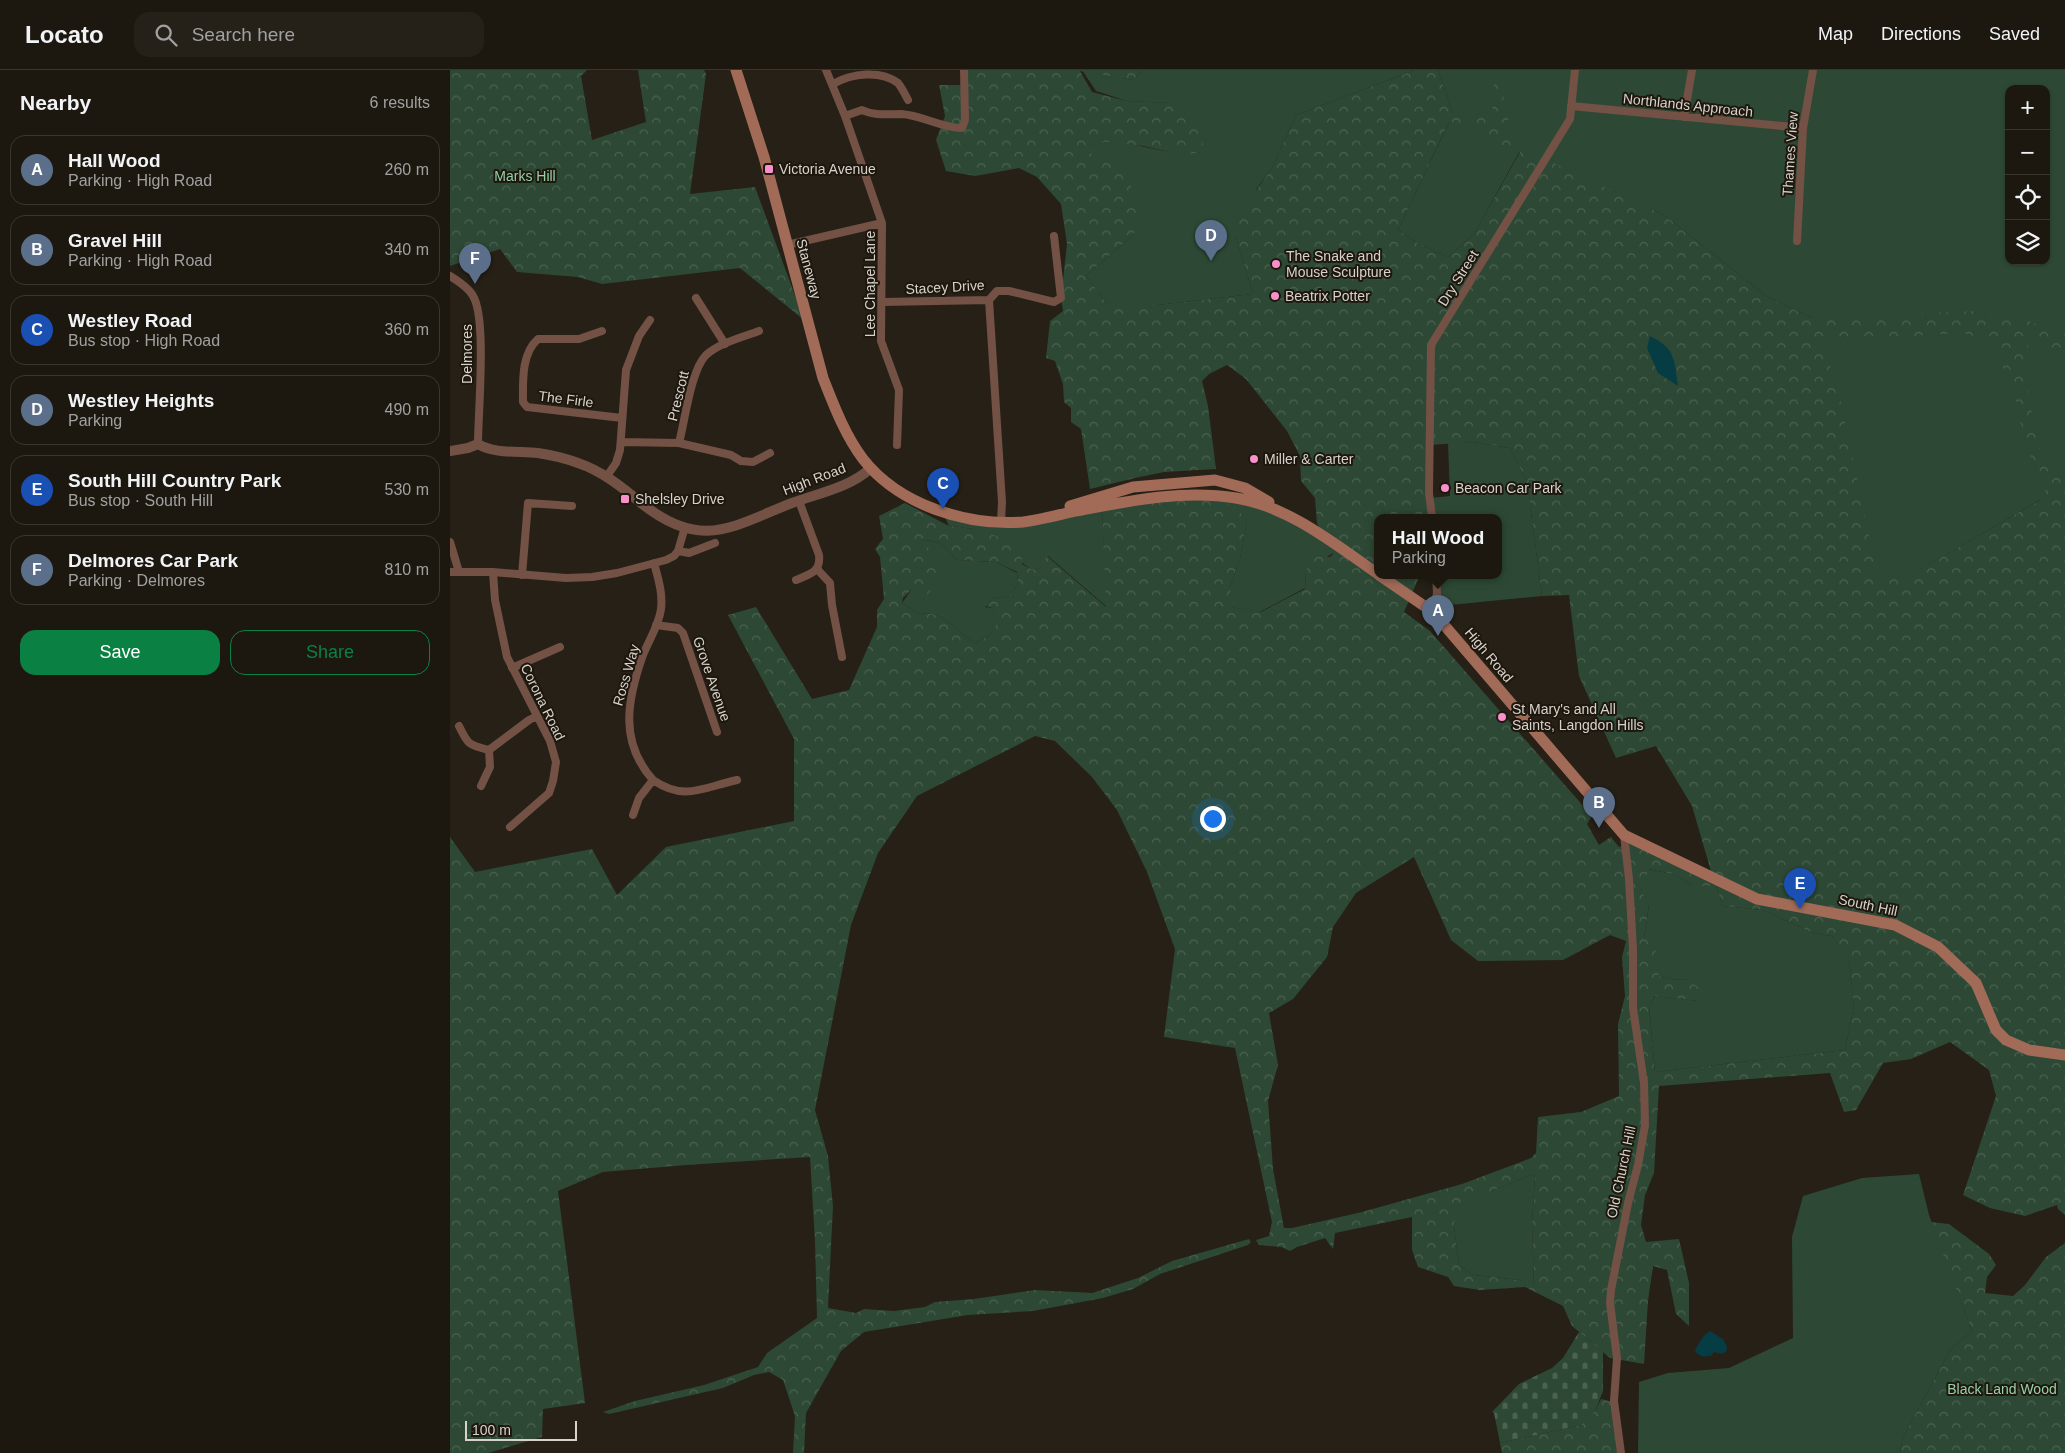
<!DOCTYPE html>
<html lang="en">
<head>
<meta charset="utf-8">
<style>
	:root { --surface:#1c1810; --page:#252119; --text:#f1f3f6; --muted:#a0a09f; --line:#3a3730; --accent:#0b8043 }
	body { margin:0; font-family:Helvetica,sans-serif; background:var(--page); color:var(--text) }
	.controls { position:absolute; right:15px; top:15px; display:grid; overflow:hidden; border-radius:10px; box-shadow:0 1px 4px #0004 }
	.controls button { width:45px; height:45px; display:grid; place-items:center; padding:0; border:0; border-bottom:1px solid var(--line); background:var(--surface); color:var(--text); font:25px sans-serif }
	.scale { position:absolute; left:15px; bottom:12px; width:112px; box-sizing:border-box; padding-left:5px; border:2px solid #d7d2cc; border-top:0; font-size:14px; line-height:18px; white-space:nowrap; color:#d7d2cc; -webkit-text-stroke:4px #1d170d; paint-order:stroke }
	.you { position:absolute; left:762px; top:748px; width:18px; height:18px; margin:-12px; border:4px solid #fff; border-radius:50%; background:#1a73e8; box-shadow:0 0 0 8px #1a73e833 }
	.badge { display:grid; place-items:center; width:32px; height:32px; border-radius:50%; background:var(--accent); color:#fff; font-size:16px; font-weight:700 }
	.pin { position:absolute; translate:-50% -41px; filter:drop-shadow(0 1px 2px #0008) }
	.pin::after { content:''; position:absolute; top:26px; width:18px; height:15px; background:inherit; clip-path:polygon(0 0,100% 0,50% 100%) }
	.popup { position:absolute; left:924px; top:444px; width:128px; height:65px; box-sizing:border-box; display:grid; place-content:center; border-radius:10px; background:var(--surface); filter:drop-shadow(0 1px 4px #0005); font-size:16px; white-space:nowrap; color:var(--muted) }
	.popup b { font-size:19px; color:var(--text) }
	.popup::after { content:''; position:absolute; left:50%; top:100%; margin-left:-10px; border:10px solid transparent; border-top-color:var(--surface) }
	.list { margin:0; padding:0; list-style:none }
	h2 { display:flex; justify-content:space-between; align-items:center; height:65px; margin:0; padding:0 20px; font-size:21px }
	h2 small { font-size:16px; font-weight:400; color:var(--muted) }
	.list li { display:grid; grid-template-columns:32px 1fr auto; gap:15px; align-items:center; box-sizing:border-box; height:70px; margin:0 10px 10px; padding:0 10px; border:1px solid var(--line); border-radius:15px }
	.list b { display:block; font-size:19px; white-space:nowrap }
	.list p { margin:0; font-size:16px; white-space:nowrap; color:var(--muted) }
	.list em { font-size:16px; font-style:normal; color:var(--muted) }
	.actions { display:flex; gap:10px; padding:15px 20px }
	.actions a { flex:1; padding:11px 0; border:1px solid var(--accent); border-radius:15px; text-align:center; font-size:18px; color:var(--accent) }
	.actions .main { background:var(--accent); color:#fff }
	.icon { flex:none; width:28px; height:28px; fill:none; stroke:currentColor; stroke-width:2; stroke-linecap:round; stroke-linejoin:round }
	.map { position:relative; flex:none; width:1615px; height:1383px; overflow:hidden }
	header { display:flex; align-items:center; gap:30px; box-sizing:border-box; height:70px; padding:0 25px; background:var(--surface); border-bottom:1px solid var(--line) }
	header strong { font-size:24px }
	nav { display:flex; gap:28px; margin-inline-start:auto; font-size:18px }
	.search { width:350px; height:45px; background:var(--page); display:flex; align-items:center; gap:12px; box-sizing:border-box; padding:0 18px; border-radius:15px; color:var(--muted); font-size:19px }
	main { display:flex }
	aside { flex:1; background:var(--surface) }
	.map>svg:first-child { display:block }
</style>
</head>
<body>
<header>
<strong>Locato</strong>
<div class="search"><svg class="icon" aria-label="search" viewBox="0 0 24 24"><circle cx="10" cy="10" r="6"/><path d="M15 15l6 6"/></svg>Search here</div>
<nav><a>Map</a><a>Directions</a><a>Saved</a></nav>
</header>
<main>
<aside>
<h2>Nearby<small>6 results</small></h2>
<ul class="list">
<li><span class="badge" style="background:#5c6f8a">A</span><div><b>Hall Wood</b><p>Parking · High Road</p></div><em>260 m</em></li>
<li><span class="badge" style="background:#5c6f8a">B</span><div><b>Gravel Hill</b><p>Parking · High Road</p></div><em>340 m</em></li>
<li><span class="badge" style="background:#1a4fb4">C</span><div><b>Westley Road</b><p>Bus stop · High Road</p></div><em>360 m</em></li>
<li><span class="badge" style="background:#5c6f8a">D</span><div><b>Westley Heights</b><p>Parking</p></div><em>490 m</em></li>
<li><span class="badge" style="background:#1a4fb4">E</span><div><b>South Hill Country Park</b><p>Bus stop · South Hill</p></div><em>530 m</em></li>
<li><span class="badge" style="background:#5c6f8a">F</span><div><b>Delmores Car Park</b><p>Parking · Delmores</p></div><em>810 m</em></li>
</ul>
<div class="actions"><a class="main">Save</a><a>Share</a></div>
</aside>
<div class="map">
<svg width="1615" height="1383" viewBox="0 0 1615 1383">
	<defs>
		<pattern id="forest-crowns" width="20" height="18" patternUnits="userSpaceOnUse" patternTransform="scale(1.25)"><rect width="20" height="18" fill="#2d4935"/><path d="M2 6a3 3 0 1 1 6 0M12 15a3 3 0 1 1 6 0" fill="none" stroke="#4b6251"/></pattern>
		<pattern id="cemetery-stones" width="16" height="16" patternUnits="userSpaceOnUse" patternTransform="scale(1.25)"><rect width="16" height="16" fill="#2d4935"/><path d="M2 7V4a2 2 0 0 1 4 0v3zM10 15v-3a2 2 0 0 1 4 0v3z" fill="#4b6251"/></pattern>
	</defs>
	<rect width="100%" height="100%" fill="#262016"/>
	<path fill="#2d4935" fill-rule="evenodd" d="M632,0L683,10L693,0H965L846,45L822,98L807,118L786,167L803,224L707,235H658L636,206L684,164L627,78C637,76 648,73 658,72C690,72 721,88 753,82L721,33L677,31L646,21Z
		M988,0H1615V443L1607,420L1418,530L1362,248L1316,226L1214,145L1071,79L1024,164L998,187L969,174L948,160L1003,44ZM1559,19H1596V191H1559Z
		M1023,372L1060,378L1077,412L1092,526L1000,535L987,523L986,505H1048V447H982L980,428L1000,426L998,373Z
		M760,425L785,427L876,468L883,483L856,501L855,518L810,542L780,537V517L790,489L797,451Z
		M652,437L657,537L598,486L588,500L581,499L524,459L499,456L493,443L551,452Z
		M470,469L491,473L507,490L546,492L567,503L568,515L558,526L542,529L535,537L543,538L549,552L539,566L525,573C507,563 493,539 470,544L452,533L462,519Z
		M1198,799L1223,804L1244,816H1266L1273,836L1313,840L1363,863L1382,866L1399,887L1404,936L1395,980L1205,1002L1199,935L1205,926L1248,931L1239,910L1219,909L1209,906L1194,868L1199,836L1191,820Z
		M1469,1104L1479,1145L1522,1261L1501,1279L1453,1367L1450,1383H1188L1189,1312L1218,1303L1279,1298L1343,1268L1342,1167L1353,1126L1412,1108Z
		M1080,1105L1085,1106L1082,1154L1084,1218L1070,1210L1023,1205L1009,1195L1004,1156L1006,1136Z"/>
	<path fill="url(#forest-crowns)" fill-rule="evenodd" d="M0,0H137L131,6L142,70L196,52L188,0H254L256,4L240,124L305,117L354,250L290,198L152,214L128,207L67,202L50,179L0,196Z
		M514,0H693L683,10L630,1L642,22L677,31L721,33L749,49L754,82L733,85L693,76L657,72L628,78L670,96L693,139L684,164L636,206L658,235H707L803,224L786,167L789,144L822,98L846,45L965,0H988L1003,44L1020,48L1041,44C1045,29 1045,15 1042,0H1052C1052,29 1056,53 1072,78L1214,145L1316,226L1362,248L1529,241L1555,247L1574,244L1581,253L1608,257L1615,264V282H1599L1578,269L1576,314L1586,365L1593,388L1608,402L1615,403V1145L1608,1139L1607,1135L1575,1146L1540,1138L1513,1125L1546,1026L1539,1000L1500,972L1461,989L1433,993L1406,1040L1394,1042L1380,1003L1209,1016L1204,1103L1195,1125L1191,1155L1196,1172L1229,1169L1239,1213V1256L1226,1244L1217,1200L1203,1196L1198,1231L1194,1294L1160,1288L1122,1256L1113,1236L1075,1217L1030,1220L1004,1216L998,1207L968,1197L962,1180V1147L885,1163L883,1179L875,1168L847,1177L840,1181L831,1177L809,1175L806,1170L819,1166L822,1152L785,978L714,967L725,879L697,802L667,740L642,707L605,671L585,666L467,726L428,783L401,855L365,1040L378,1086L383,1136L378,1238L406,1243L414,1239L444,1241L475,1237L485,1232L524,1229L585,1220L642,1223L688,1208L722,1191L799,1169L801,1172L798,1175L710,1204L683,1219L653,1228L583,1241L518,1245L414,1262L391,1281L356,1343L354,1383H343L345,1346L333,1310L319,1302L304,1305L273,1318L159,1344L153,1342L185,1331L254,1315L308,1297L317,1283L367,1248L365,1172L360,1087L236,1095L153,1102L108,1121L135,1333L93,1339L92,1367L38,1383H0V767L25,802L142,779L167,825L216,777L344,751V669L278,545L306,537L362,629L399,620L427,557V540L434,529L430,487L425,479L433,469L429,446L455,433L499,456L524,459L550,467L571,484L572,494L581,499L588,500L597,486L656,537L652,436L760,425L788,440L797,451L790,489L780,517L781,537L811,542L855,519L856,501L864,486L880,487L883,484L867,453L865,428L851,411L850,386L837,361L796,309L777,295L759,304L752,311L758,336L766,399L714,402L685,408L640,419L631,359L621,352V338L614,332L613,314L605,291L596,288L600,251L613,241L611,228L617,174L611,134L587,107L569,98L525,106L496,101L486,70L495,46L489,15H514ZM999,52L1019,54L1050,75H1059L1070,82L1024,164L998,187L969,174L948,160ZM1484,264H1515L1552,272L1553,300L1562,312L1572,360L1580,386L1599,415L1590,430L1464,503L1444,505L1427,503L1386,310L1367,266L1448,268ZM1023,372L1060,378L1077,412L1092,526L1119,525L1129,606L1166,688L1206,676L1242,736L1263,808L1181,773L1169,777L1161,767L1149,775L1137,754L1142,746L980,561L954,542L970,505H928V447H979V375ZM471,469L491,473L507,490L546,492L567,502L568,515L558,526L542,529L535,536L543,538L548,552L539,566L525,573C507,563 493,539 470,544L452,533L453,528L462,519L475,527L487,514L488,490ZM964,787L1001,870L1028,891L1113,890L1160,865L1176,871L1172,887L1175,926L1168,954L1169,1026L1131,1042L1088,1047L1086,1083L1081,1088L1012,1114L912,1142L842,1158H834L823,1099L818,1031L828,995L819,943L843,929L877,887L883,857L906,823ZM1199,799L1223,804L1244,816H1266L1273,836L1313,840L1363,863L1382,866L1399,888L1404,936L1395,980L1205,1002L1199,936L1204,926L1248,931L1254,922L1239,910L1219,909L1209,906L1205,878L1194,868L1199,835L1191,820ZM1080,1105L1085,1106L1082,1154L1084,1217L1070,1210L1023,1205L1009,1195L1004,1156L1007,1136Z
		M1481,1152L1499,1154L1539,1184L1546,1195L1537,1207L1535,1223L1563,1226L1575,1215L1596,1187L1615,1173V1383H1450L1453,1367L1501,1279L1522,1261Z
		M1151,1329L1163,1332L1169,1383H1052L1050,1373L1131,1355L1145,1341Z"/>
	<path fill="url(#cemetery-stones)" d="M1129,1262L1153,1282V1321L1145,1341L1140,1348L1131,1355L1050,1373L1044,1343L1042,1342L1069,1314L1102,1298L1113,1288Z"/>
	<path fill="#063c43" d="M1200,266C1226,279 1224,289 1228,316L1208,303L1197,278Z
		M1260,1261L1273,1269L1277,1276L1276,1282L1271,1284L1264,1282L1261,1286C1254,1287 1250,1287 1245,1281C1248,1274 1253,1265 1260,1261Z"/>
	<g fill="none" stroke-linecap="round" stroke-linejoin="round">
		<path stroke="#745145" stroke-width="8" d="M376,0L395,46L432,153L431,271L449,320L447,375
			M383,14C402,3 431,0 448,13C452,18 455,24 458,30
			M1121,36L1353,58
			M395,46L412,40C424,46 438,44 451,44C472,45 491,58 512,58L515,50L514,0
			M1234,47L1242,0
			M1347,171L1353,58L1363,0
			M337,175L432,153
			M0,206C8,211 19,218 23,226C37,248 28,343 28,374
			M246,228L275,274
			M539,230L552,432L551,452
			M432,232L539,230L547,221H559L604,232L611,228L604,166
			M152,261L129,269H88C71,284 73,312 73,332L77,337L172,348
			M171,372L229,373L281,385L291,391L303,392L320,383
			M229,373C235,350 241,300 256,285C269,273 293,267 309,261
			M157,406L166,393L170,380L176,300L189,266L200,250
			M982,447L979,423L981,275L1120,49L1125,0
			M0,472L9,502
			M228,481L239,483L265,473
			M367,499L380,513L382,535L392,587
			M0,502H43L116,508L142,507L167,503L216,490L224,486L228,481L235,457
			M43,502L45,530L57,587L100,671L106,692L103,711L99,723L60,757
			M72,505L78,433L122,436
			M346,510C360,504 371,502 369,485L349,431
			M983,542L987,523L986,505
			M206,555L228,558L233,563L267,662
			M62,598L110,577
			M9,656C18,675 19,675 39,680
			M203,710C235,732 254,717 287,710
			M31,716L40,697L39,680L79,650L87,646
			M183,745L189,728L203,710C169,672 177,630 193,585C199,570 209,555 211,539C213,523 208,508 204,493
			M1171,1383L1164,1331L1167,1288L1160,1233L1161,1220L1178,1133L1188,1095L1195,1055L1194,1013L1183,938V879L1179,809L1174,765"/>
		<path stroke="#745145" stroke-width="10" d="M0,381L18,378L28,374C44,384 69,381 88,383C101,385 115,388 128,393C152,401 172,417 191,433C251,481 281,457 342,433C369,423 399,418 421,398"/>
		<path stroke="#a26b58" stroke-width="11" d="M286,0L314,87L373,308C384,336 395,365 413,389C449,435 516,456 573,452C589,450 605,446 621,442C674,432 731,419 786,428C838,436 886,475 928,504
			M620,436L683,417L765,410L795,418L819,432
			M929,505L983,542L1174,765L1307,829L1445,855L1488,877L1526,913L1546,960L1556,970L1579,980L1615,985"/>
	</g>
	<g fill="#f990ca" stroke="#1d170d" stroke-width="2">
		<rect x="314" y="94" width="10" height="10" rx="2.5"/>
		<circle cx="826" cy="194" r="5"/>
		<circle cx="825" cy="226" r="5"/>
		<circle cx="804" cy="389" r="5"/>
		<circle cx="995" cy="418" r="5"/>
		<rect x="170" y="424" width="10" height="10" rx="2.5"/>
		<circle cx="1052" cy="647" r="5"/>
	</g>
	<g text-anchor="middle" stroke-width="4" stroke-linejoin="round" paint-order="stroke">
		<g font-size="14" fill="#d7d2cc" stroke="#1d170d">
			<text transform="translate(1238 35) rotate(6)" y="5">Northlands Approach</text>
			<text transform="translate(1340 84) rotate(-86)" y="5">Thames View</text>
			<text transform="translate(359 199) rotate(75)" y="5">Staneway</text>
			<text transform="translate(1008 208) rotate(-58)" y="5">Dry Street</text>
			<text transform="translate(420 214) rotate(-90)" y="5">Lee Chapel Lane</text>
			<text transform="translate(495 217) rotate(-3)" y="5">Stacey Drive</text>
			<text transform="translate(17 284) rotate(-90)" y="5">Delmores</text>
			<text transform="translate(228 326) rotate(-76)" y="5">Prescott</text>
			<text transform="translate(116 329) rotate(7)" y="5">The Firle</text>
			<text transform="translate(364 409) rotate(-21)" y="5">High Road</text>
			<text transform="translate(1039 585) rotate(50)" y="5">High Road</text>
			<text transform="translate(176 605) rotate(-74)" y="5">Ross Way</text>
			<text transform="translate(262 609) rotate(71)" y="5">Grove Avenue</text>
			<text transform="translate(93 632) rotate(64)" y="5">Corona Road</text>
			<text transform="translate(1418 835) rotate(12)" y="5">South Hill</text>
			<text transform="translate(1171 1102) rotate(-78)" y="5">Old Church Hill</text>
		</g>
		<g font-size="14" fill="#d7d2cc" stroke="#1d170d" text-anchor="start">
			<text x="329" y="104">Victoria Avenue</text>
			<text x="836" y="191">The Snake and<tspan x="836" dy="16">Mouse Sculpture</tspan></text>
			<text x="835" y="231">Beatrix Potter</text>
			<text x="814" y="394">Miller &amp; Carter</text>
			<text x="1005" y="423">Beacon Car Park</text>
			<text x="185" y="434">Shelsley Drive</text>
			<text x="1062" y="644">St Mary's and All<tspan x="1062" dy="16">Saints, Langdon Hills</tspan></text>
		</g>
		<g font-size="14" fill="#96d0a7" stroke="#1d170d">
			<text x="75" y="111">Marks Hill</text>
			<text x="1552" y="1324">Black Land Wood</text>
		</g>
	</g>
</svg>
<div class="controls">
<button>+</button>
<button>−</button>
<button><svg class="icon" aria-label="locate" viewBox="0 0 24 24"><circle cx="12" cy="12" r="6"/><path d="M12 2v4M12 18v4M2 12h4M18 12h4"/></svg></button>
<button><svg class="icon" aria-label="layers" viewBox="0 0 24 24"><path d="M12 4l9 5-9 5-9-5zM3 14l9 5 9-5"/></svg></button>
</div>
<div class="scale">100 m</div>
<div class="you"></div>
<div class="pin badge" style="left:988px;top:566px;background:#5c6f8a">A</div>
<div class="popup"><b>Hall Wood</b>Parking</div>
<div class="pin badge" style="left:1149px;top:758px;background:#5c6f8a">B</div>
<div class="pin badge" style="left:493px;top:439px;background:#1a4fb4">C</div>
<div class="pin badge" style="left:761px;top:191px;background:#5c6f8a">D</div>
<div class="pin badge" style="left:1350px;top:839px;background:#1a4fb4">E</div>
<div class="pin badge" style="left:25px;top:214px;background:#5c6f8a">F</div>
</div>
</main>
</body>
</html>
